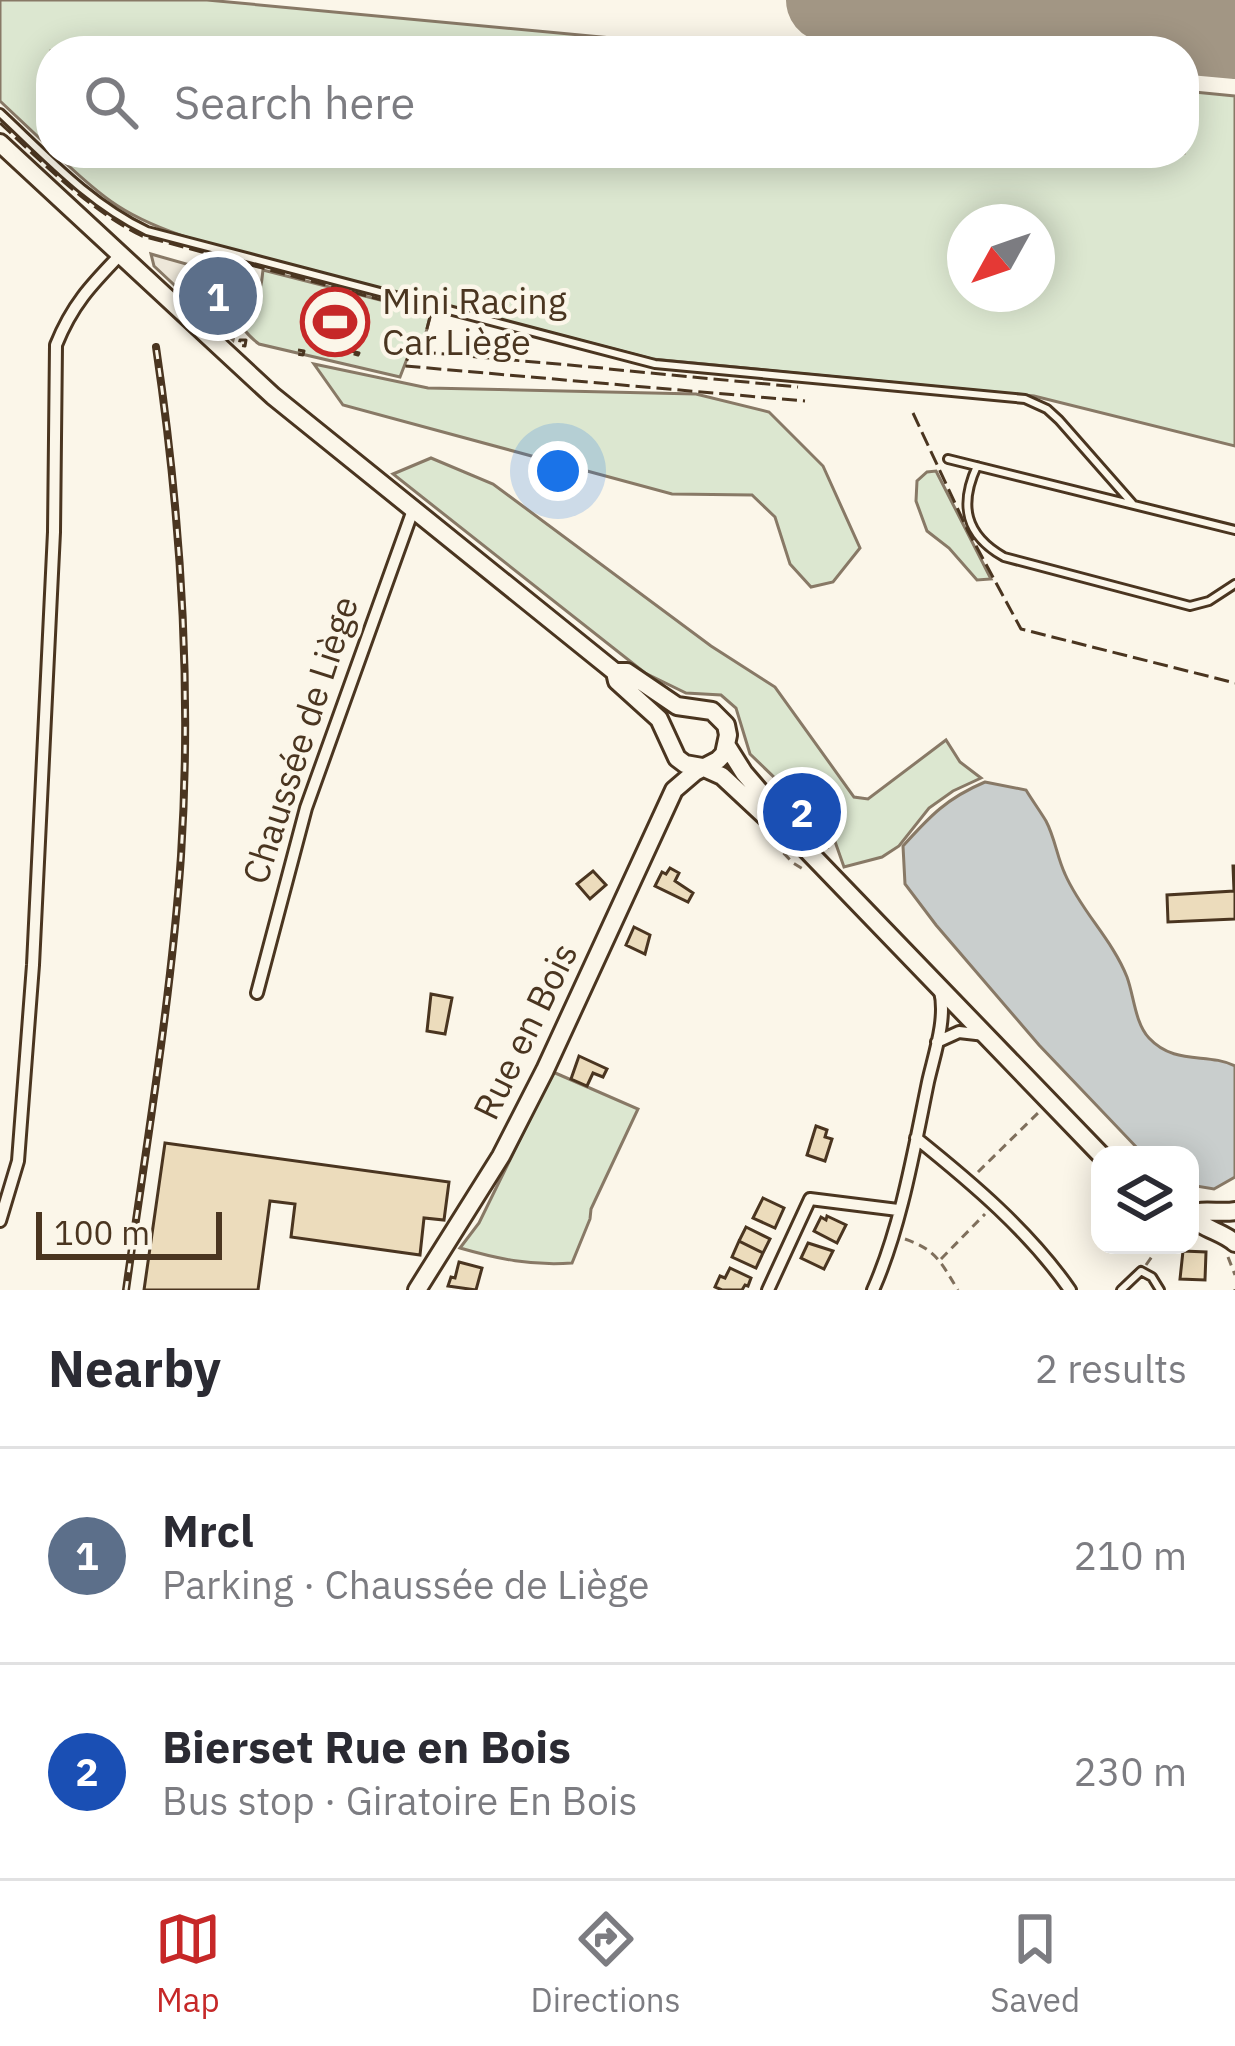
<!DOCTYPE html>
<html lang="en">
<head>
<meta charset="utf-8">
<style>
	:root { --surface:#fff; --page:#f7f7f7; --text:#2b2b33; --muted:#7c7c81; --line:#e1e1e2; --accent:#c62828 }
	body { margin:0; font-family:"IBM Plex Sans",sans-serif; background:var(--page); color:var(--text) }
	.controls { position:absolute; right:36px; bottom:36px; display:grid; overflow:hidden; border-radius:24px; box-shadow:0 6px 30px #0003 }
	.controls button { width:108px; height:108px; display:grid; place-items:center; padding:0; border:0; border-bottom:3px solid var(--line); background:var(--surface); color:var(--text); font:60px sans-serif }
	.compass { position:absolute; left:947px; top:204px; width:108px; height:108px; border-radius:50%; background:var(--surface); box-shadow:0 6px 30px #0003; rotate:230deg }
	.scale { position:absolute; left:36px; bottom:30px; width:186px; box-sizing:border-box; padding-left:12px; border:6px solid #4a3520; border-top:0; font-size:33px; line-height:42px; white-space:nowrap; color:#4a3520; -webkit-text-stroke:9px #fbf6e9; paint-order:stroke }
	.you { position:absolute; left:558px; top:471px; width:42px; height:42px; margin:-30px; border:9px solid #fff; border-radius:50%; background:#1a73e8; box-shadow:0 0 0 18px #1a73e833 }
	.badge { display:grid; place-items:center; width:78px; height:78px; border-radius:50%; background:var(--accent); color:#fff; font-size:39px; font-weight:700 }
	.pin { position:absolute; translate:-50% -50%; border:6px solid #fff; box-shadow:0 3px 12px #0006 }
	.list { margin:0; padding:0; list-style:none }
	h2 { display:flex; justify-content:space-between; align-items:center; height:156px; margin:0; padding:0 48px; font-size:51px }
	h2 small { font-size:39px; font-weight:400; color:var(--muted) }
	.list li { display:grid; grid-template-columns:78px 1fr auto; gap:36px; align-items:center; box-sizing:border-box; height:216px; padding:0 48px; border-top:3px solid var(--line) }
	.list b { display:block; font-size:45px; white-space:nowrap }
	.list p { margin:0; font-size:39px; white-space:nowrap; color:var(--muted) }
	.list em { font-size:39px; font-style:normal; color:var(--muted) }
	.icon { flex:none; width:66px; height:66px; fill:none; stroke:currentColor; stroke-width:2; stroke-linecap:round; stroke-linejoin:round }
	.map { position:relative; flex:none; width:1235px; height:1290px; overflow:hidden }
	.search { position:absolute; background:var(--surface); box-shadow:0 6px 30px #0003; left:36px; right:36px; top:36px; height:132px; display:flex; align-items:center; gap:30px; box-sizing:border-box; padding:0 42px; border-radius:48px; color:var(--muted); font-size:45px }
	.sheet { height:588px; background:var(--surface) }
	nav { display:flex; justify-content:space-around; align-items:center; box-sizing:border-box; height:168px; border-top:3px solid var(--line); background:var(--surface); font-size:33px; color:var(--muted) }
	nav a { display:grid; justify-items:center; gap:6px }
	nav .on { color:var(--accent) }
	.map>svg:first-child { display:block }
</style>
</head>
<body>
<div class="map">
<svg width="1235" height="1290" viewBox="0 0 1235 1290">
	<rect width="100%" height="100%" fill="#fbf6e9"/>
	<path fill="#dce7d0" stroke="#887966" stroke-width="3" fill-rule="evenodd" d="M0,0H207L751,51H51V149L0,101Z
		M1184,91L1235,96V446L1034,396L652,359L192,239C127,218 104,200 55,153H1184ZM965,222H1037V294H965Z
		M263,270L431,313L421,352L410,351L400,377L259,344C223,316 251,314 259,291C262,285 262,277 263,270Z
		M314,364L428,388L696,394L769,412L823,466L860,548L833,582L811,587L790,564L775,517L752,495L672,494L343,405Z
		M431,458L493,484L711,646L775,687L854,797L868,799L946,740L960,762L981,778L953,791L929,808L899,846L882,857L844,867L832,833L750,754L736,708L721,695L686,693L645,673L393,474Z
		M936,471L991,579L977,580L949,548L927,531L916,501L917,481L927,472Z
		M553,1072L638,1109L591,1209L590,1219L572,1263C532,1266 498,1259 460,1248L479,1223Z"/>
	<path fill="#ede7d9" stroke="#887966" stroke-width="3" d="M151,254L257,284L240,309L233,340L154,266Z"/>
	<path fill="#c9cecd" stroke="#887966" stroke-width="3" d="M985,782L1026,790C1032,800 1040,811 1046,821C1055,838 1057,857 1065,874C1081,911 1112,939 1127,977C1134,996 1135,1023 1149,1038C1175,1066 1208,1052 1235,1066V1177L1214,1189L1190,1185V1155H1145L1140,1151L1039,1045L936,925L905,884L903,846C930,816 947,798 985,782Z"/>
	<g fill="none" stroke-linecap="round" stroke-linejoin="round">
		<path stroke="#a29684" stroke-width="33" d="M1057,0L1075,13L1093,20L1216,36
			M1217,0L1235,20"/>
		<path stroke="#a29684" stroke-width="84" d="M828,0L1235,37"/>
	</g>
	<path fill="#ecdcbc" stroke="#4a3520" stroke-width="3" d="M1233,866H1235V919L1168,922L1167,895L1234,891Z
		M670,868L679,873L675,881L693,893L688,902L655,886L662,872L666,874Z
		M593,871L606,885L590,899L577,884Z
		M634,927L650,935L645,954L626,945Z
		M431,994L452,998L445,1034L427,1031Z
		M579,1056L607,1069L603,1077L593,1073L587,1086L571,1079Z
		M816,1126L827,1130L825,1137L832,1139L825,1161L807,1155Z
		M165,1143L449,1182L444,1220L424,1218L420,1255L291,1237L295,1204L270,1201L258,1290H144Z
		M763,1198L784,1208L775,1228L753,1218Z
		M827,1216L846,1225L837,1243L814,1231L821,1217L826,1220Z
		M746,1227L770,1239L763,1253L739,1241Z
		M739,1241L763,1253L756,1268L732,1257Z
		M808,1243L833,1251L824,1269L801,1258Z
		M1183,1251L1206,1252L1205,1280L1180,1279Z
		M459,1262L482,1268L476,1290L448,1286L451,1277L455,1278Z
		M730,1268L751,1278L748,1286L745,1285L742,1290H722L715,1287L720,1276L725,1278Z"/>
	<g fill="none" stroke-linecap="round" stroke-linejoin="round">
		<g stroke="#4a3520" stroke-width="12">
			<path id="lane" d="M0,113C46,156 90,204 147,231L655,364L1025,399L1047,409L1059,420L1132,503
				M948,459L1235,530
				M977,466C959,505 965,535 1004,557L1190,606L1209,601L1235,584
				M1121,1290L1141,1271L1152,1277L1160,1290"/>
		</g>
		<g stroke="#4a3520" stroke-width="16">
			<path id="street" d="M257,993L306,808L413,510
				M937,1042L959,1032L985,1035
				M916,1138C972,1183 1029,1231 1070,1290
				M0,1221L18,1161L33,965L54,532L56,345C72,305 91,285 120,255
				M768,1290L810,1199L898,1210
				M873,1290C901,1227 914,1150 928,1082C934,1055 947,1019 940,991"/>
		</g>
		<g stroke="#4a3520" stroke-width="22">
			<path id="secondary" d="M0,143L273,396L615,672L617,681L659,719L677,758L685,764L702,767L722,776L766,817L777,819
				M727,746L744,773L775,809L777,819L1101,1155
				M1190,1215C1201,1208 1221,1214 1235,1211
				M1191,1215C1201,1229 1222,1231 1235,1243
				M417,1290L501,1156L545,1070L674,790L695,772L718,760L724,754L728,735L726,725L712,711L677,706L627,672H615"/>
		</g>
		<path stroke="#7f6f5c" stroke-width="3" stroke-dasharray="9 6" stroke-linecap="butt" d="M788,802L824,840L828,849
			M763,831L793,863L803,869
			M978,1172L1040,1111
			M905,1239C937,1250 941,1263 958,1290
			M1228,1257L1235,1275
			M941,1259L985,1214
			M1146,1265L1160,1245
			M1235,1290V1289"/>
		<use href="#lane" stroke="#fbf6e9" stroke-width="6"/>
		<use href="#street" stroke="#fbf6e9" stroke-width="10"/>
		<use href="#secondary" stroke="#fbf6e9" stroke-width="16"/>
		<g stroke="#4a3520" stroke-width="8">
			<path id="rail" d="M126,1290C146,1146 171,1001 181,856C192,685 181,516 156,347"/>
		</g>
		<use href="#rail" stroke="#fbf6e9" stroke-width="3" stroke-dasharray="9" stroke-linecap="butt"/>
		<path stroke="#4a3520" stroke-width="3" stroke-dasharray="15 6" stroke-linecap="butt" d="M0,123C45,165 88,209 142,236L431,313L421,352
			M240,340H246L245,346L239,345Z
			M298,350L304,351L303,355L297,354Z
			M351,351L359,353L358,355L351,353Z
			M603,368L410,351L405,366L805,401
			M609,369L798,387
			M913,413L968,531L1021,629L1235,683"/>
	</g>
	<defs>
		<g id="stadium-ring" transform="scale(3.45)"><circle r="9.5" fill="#fbf6e9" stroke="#c62828" stroke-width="1.5"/><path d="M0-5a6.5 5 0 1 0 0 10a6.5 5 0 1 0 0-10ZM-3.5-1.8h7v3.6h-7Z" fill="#c62828"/></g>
	</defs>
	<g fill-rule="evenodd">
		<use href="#stadium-ring" x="335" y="322"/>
	</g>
	<g text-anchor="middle" stroke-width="9" stroke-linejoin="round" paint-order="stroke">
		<g font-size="36" fill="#4a3520" stroke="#fbf6e9" text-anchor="start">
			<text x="382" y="314">Mini Racing<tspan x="382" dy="41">Car Liège</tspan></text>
		</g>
		<g font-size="36" fill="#4a3520" stroke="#fbf6e9">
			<text transform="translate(300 740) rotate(-72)" y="13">Chaussée de Liège</text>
			<text transform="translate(525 1031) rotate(-64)" y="13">Rue en Bois</text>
		</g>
	</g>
</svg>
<div class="controls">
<button><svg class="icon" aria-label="layers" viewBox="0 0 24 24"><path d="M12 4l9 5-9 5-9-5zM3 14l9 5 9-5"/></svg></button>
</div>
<svg class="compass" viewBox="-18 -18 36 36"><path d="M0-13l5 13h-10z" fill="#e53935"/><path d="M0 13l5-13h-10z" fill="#7c7c81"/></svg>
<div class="scale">100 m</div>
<div class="you"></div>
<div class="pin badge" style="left:218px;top:296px;background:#5c6f8a">1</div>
<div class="pin badge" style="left:802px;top:812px;background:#1a4fb4">2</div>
<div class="search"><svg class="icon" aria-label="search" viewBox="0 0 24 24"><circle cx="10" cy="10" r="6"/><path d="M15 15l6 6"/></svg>Search here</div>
</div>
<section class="sheet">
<h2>Nearby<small>2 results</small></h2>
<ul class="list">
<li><span class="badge" style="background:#5c6f8a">1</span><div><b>Mrcl</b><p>Parking · Chaussée de Liège</p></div><em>210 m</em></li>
<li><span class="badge" style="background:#1a4fb4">2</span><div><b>Bierset Rue en Bois</b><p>Bus stop · Giratoire En Bois</p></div><em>230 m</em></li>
</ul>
</section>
<nav>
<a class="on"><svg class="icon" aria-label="map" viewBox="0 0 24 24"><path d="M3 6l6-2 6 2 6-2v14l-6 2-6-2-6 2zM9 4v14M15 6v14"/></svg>Map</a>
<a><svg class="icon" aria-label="directions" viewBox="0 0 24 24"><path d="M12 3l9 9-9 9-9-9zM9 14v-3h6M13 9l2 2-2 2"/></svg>Directions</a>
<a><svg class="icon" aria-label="saved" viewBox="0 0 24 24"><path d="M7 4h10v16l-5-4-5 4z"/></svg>Saved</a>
</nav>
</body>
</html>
